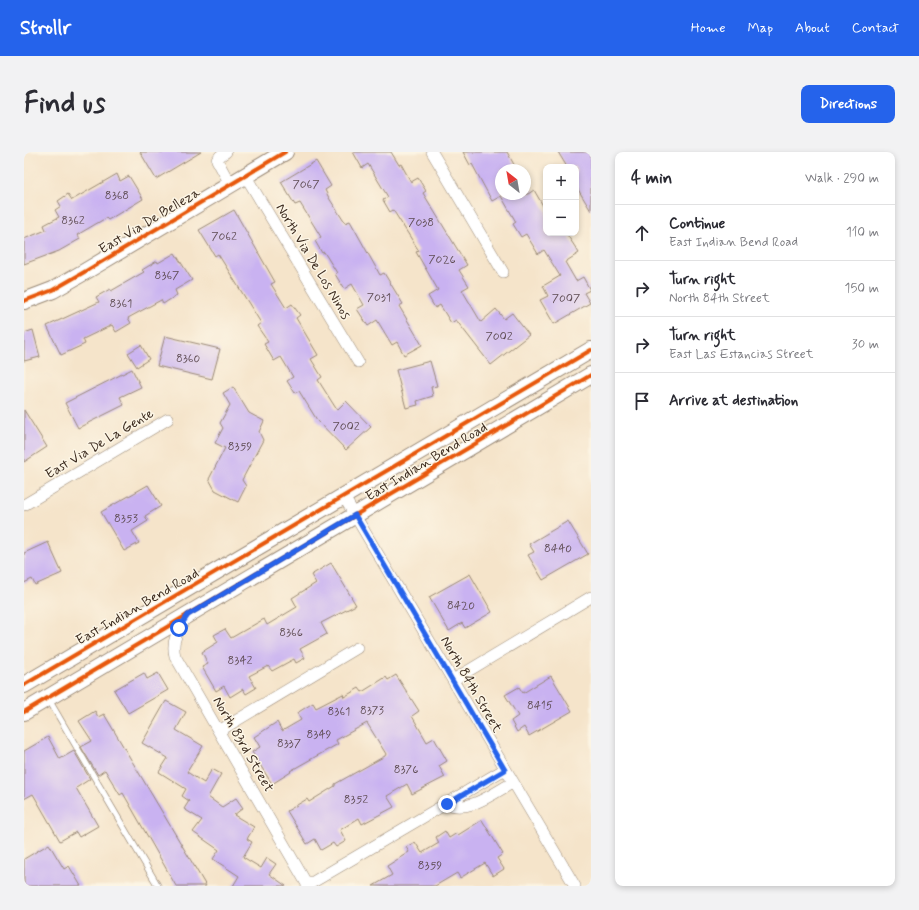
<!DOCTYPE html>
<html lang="en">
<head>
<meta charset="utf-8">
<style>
	:root { --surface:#fff; --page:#f2f2f3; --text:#2b2b33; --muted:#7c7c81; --line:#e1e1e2; --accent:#2563eb }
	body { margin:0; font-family:Mynerve,sans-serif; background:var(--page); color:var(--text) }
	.controls { position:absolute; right:12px; top:12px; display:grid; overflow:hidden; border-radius:8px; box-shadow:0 2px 6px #0003 }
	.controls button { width:36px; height:36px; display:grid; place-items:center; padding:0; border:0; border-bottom:1px solid var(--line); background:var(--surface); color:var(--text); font:20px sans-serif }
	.compass { position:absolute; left:471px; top:12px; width:36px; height:36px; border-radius:50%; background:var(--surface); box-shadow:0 2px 6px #0003; rotate:329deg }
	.stop { position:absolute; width:12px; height:12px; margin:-9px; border:3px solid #2563eb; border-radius:50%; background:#fff }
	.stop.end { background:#2563eb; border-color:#fff; box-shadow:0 1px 4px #0008 }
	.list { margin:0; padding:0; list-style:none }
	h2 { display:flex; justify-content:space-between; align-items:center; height:52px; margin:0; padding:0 16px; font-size:17px }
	h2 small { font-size:13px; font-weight:400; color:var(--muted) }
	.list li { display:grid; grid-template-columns:26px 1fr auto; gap:12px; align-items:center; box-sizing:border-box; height:56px; padding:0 16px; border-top:1px solid var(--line) }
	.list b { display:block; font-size:15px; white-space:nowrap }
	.list p { margin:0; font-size:13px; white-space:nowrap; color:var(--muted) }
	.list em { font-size:13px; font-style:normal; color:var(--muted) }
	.icon { flex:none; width:22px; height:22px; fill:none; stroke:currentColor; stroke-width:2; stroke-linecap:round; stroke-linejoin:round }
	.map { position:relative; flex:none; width:567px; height:734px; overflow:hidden; border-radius:8px }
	header { display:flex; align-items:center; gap:24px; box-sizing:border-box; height:56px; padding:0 20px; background:var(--accent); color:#fff }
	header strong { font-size:19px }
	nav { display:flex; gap:22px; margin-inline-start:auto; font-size:14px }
	.intro { display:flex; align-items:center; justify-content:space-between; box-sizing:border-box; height:96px; padding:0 24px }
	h1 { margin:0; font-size:28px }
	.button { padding:10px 18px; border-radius:8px; background:var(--accent); color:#fff; font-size:14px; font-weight:700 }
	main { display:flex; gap:24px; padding:0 24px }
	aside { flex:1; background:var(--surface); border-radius:8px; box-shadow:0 2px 6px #0003 }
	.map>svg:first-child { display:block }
</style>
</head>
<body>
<header>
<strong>Strollr</strong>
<nav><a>Home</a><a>Map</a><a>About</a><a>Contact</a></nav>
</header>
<div class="intro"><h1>Find us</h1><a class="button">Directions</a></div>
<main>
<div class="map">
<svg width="567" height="734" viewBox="0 0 567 734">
	<rect width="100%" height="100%" fill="#fcf5e5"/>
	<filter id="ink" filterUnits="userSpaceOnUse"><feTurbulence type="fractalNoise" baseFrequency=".025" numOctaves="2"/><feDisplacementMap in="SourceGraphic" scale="8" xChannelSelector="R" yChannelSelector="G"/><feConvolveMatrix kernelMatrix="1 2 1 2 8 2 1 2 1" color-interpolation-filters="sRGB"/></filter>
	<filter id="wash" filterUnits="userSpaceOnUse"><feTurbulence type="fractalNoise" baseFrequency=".012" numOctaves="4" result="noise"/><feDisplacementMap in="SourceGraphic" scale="16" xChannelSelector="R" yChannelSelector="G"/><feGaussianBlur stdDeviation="0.9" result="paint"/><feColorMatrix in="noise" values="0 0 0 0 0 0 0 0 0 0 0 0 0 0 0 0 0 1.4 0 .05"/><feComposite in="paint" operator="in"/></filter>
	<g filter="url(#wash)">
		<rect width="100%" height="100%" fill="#f5e4ca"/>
		<g id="blocks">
			<path fill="#c9b2f1" d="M116,0H177L132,27Z
				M329,0H367L375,13L377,12L387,30L394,26L402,39L399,41L443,113L435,118L445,134L438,138L457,170L472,157L480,167L488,161L505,183L467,213L432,168L427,171L416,153L411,156L404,144L414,138L392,100L395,99L369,58L366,60L359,48L364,45L344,12L338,16Z
				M439,0H483L493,18H477V42H504L510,38L522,59V81H542L555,101L541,110L552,129L559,125L566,138L560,141L566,151L530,172L516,148L524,144L519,134L536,124L520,98L514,102L502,82L497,85L489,72L492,70L477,44L468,49L448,12L446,13Z
				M534,0H567V59L552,34V15H543Z
				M292,9L307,34L301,38L305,46L321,71L326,69L356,123L360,121L379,152L375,154L398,193L380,203L373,190L368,193L353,168L344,174L333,157L340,153L328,132L320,137L311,122L313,121L300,100L298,101L291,89L297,85L276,51L271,53L257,30Z
				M93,22L96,29L105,24L119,47L84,68L82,66L53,83L56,87L35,99L0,112V87L22,78L20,73L35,65L31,58L37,54L34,49L44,42L48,48Z
				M210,58L251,130L247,132L262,156L268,152L276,163L272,166L294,203L287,207L298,225L294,228L313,258L322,249L347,275L322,298L293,268L275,239L271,241L263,229L269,225L257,205L250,209L240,192L244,190L233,174L237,171L194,102L191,104L175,78Z
				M151,101L168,128L151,138L153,143L139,152L137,148L104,166L107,171L92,180L88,173L59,187L61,192L37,203L23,174L75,150L72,145L86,137L87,139L120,120L118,118L133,109L134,111Z
				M9,178L16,205L0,209V181Z
				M141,184L196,197L188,227L133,214Z
				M117,193L125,207L113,215L104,201Z
				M406,209L413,234L407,235L409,244L393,249L394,253L382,256L372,218Z
				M108,217L117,235L96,245L100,253L54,276L41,251Z
				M209,235L225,261L240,269L235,280L239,288L218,328L222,334L214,350L191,338L185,327L201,296L191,291L199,276L196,271L206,253L199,241Z
				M0,258L23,295L0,310Z
				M124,333L137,354L121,364L124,369L108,379L115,391L100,399L77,360Z
				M544,369L564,402L519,428L504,403L510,400L505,392Z
				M24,390L38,421L11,433L8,427L0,431V401Z
				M307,411L332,453L297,471L303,482L276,497L281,506L272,511L270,507L248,519L244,514L225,524L232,536L222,542L219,537L206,545L200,534L192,539L178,515L184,512L178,500L194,490L190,483L201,477L207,486L240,467L243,473L273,455L268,446L292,431L287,423Z
				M446,422L468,460L441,476L438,471L425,479L405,445Z
				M120,521L123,527L134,521L144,538L104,561L90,538Z
				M372,523L395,559L388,564L403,590L410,586L423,609L415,614L421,625L388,642L383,632L363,644L370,655L338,672L335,666L316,678L322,689L312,695L309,691L297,698L291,687L283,692L263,659L283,647L285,650L311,634V632L361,604L362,602L343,571L312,588L314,592L266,619L267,620L248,632L228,600L236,595L230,585L253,570L258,579L277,568L273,561L289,551L292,556L319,542L320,545L335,536L338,540L362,525L364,528Z
				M527,524L548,559L505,584L500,575L493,580L487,569L494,564L481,543L495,535L499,541Z
				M142,549L162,560L152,578L179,594L163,620L180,631L188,617L197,622L184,645L198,655L212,646L219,656L210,663L230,675L223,687L228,690L219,705L237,716L243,706L252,712L245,722L262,734H209L215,724L189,707L195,698L169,680L178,668L160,657L165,649L158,644L162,637L135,620L144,606L118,591Z
				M71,559L74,565L80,562L182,734H152L99,641L96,643L81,618L74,623L57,595L68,589L55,569Z
				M24,585L36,607L50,599L66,627L52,636L74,674L55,685L52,680L36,689L9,642L0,647V599Z
				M458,668L479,702L473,706L480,717L469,724L461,711L436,726L433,721L411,734H349L368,723L363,714L385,700L382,695L391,690L398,701L415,691L412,685L421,679L425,686L433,681L434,683Z
				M25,692L40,717L45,714L57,734H0V707Z"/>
		</g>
	</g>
	<g filter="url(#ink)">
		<use href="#blocks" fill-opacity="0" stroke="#988774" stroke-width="1"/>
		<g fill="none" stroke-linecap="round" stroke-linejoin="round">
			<g stroke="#988774" stroke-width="7">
				<path id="lane" d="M25,548L134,734"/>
			</g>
			<g stroke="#988774" stroke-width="12">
				<path id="street" d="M202,0L196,4L193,8L206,32
					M408,0L479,120
					M221,23L334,210
					M320,345L551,734
					M0,353L144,267
					M162,466C154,478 147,489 151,504L284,734
					M429,528L567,445
					M195,579L333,496
					M423,652C445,661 470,641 488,631
					M284,733L481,617"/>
			</g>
			<g stroke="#988774" stroke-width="18">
				<path id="secondary" d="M0,149L29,138L62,119L261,0
					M0,533L567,198
					M0,560L567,223"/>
			</g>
			<use href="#lane" stroke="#fff" stroke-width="5.5"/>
			<use href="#street" stroke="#fff" stroke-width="11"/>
			<use href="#secondary" stroke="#fff" stroke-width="16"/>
			<g stroke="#fcf5e5" stroke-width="6">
				<path id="cycleway" d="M0,149L29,138L62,119L261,0
					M0,533L567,198
					M0,560L567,223"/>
			</g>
			<use href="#cycleway" stroke="#e8590c" stroke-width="4"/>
		</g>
	</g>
	<g fill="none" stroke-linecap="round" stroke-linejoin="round" filter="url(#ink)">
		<path stroke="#2563eb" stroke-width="5" d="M155,476L164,463L331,363L481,618L423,652"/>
	</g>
	<g text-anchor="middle" stroke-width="3" stroke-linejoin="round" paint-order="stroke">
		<g font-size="12" fill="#5e4c53">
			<text x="282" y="36">7067</text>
			<text x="93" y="47">8368</text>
			<text x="49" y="72">8362</text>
			<text x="397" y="74">7038</text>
			<text x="200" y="88">7062</text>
			<text x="418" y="111">7026</text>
			<text x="143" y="127">8367</text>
			<text x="355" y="149">7031</text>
			<text x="542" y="150">7007</text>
			<text x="97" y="155">8361</text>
			<text x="475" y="188">7002</text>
			<text x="164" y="210">8360</text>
			<text x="322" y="278">7002</text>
			<text x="216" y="298">8359</text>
			<text x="102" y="370">8353</text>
			<text x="534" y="400">8440</text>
			<text x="437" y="457">8420</text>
			<text x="267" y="484">8366</text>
			<text x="216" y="512">8342</text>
			<text x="516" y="557">8415</text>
			<text x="348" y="562">8373</text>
			<text x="315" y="563">8361</text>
			<text x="295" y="586">8349</text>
			<text x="265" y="595">8337</text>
			<text x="382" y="621">8376</text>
			<text x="332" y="651">8352</text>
			<text x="406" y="717">8359</text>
		</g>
		<g font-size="14" fill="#3b2a1e" stroke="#fcf5e5">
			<text transform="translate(125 68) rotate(-31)" y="5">East Via De Belleza</text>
			<text transform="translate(290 109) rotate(59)" y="5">North Via De Los Ninos</text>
			<text transform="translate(75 291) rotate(-31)" y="5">East Via De La Gente</text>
			<text transform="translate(402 309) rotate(-31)" y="5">East Indian Bend Road</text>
			<text transform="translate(113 454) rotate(-30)" y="5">East Indian Bend Road</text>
			<text transform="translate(448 532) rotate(60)" y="5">North 84th Street</text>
			<text transform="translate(220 592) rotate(60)" y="5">North 83rd Street</text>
		</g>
	</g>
</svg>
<div class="controls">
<button>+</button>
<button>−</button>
</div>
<svg class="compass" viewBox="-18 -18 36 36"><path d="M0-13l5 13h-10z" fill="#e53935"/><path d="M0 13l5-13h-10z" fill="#7c7c81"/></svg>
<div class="stop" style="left:155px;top:476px"></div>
<div class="stop end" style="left:423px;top:652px"></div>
</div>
<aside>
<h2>4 min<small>Walk · 290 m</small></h2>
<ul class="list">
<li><svg class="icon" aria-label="ahead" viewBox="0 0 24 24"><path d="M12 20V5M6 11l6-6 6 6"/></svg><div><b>Continue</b><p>East Indian Bend Road</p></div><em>110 m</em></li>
<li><svg class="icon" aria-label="right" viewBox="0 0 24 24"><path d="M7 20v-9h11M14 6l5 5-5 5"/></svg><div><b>Turn right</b><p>North 84th Street</p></div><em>150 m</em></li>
<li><svg class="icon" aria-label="right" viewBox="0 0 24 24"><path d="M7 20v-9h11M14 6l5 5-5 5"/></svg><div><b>Turn right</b><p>East Las Estancias Street</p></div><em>30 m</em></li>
<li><svg class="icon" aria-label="arrive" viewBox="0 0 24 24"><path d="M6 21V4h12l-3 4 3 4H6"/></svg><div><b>Arrive at destination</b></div></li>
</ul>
</aside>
</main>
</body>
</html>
